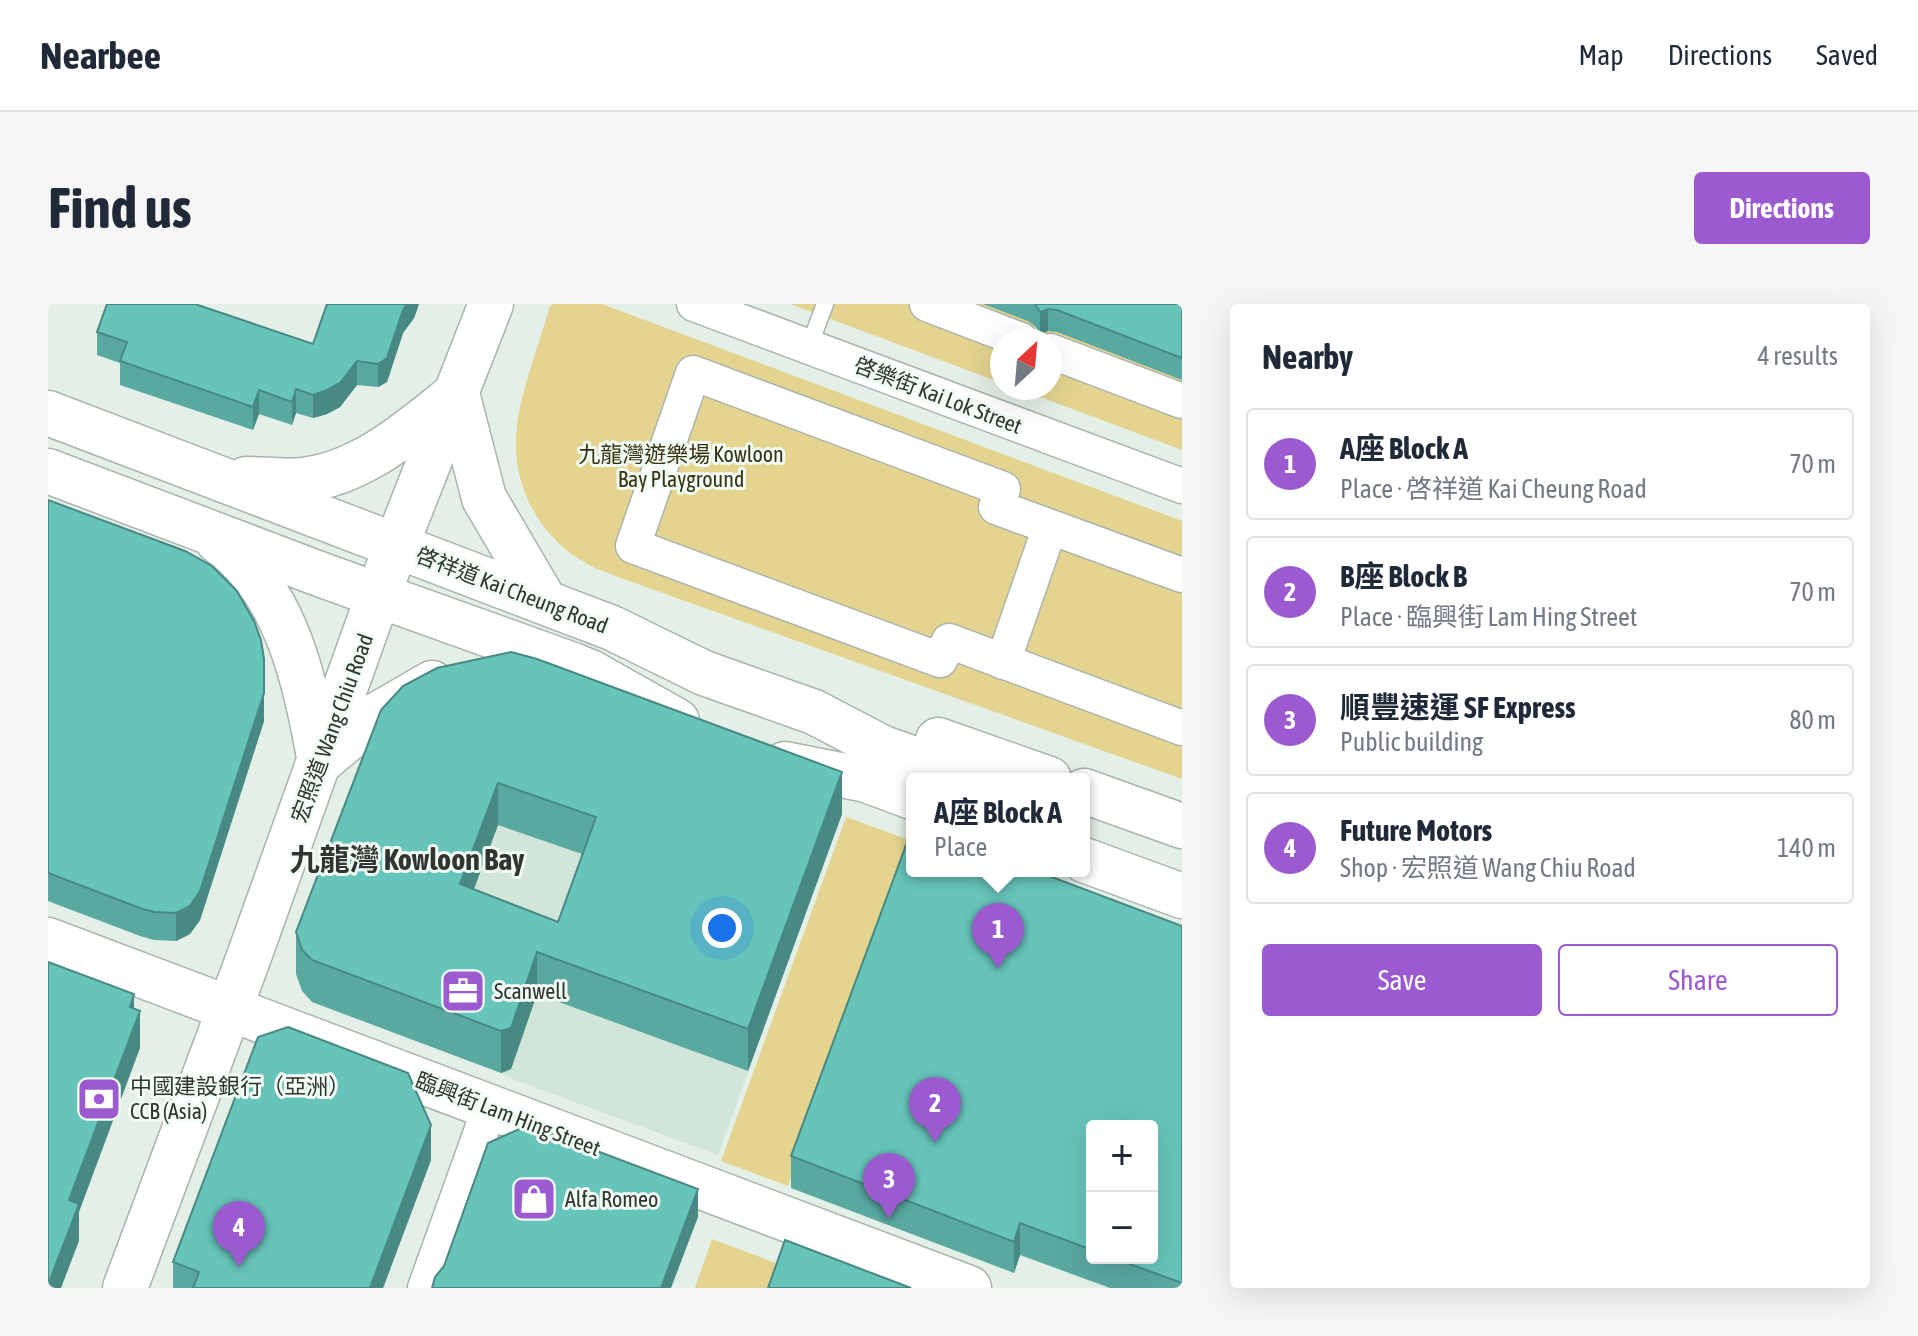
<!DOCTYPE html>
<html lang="en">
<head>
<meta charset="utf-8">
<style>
	:root { --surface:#fff; --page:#f6f6f7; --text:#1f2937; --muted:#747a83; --line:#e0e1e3; --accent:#9b5acf }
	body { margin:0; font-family:"Asap Condensed","Noto Sans TC",sans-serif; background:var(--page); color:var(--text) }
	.controls { position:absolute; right:24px; bottom:24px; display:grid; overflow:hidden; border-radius:8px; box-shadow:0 8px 32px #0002 }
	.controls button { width:72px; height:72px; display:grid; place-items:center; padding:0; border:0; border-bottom:2px solid var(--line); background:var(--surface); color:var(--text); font:40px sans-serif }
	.compass { position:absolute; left:942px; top:24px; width:72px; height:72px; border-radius:50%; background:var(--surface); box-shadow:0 8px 32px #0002; rotate:26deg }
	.you { position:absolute; left:674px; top:624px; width:28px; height:28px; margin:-20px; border:6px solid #fff; border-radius:50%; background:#1a73e8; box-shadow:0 0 0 12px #1a73e833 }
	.badge { display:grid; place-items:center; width:52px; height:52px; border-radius:50%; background:var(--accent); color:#fff; font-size:26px; font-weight:700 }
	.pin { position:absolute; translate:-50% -66px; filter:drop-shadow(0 2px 4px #0008) }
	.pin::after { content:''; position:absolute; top:42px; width:28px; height:24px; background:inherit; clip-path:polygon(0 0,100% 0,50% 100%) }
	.popup { position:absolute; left:858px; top:469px; width:184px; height:104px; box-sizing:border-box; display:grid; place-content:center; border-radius:8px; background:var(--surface); filter:drop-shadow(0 2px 6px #0005); font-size:26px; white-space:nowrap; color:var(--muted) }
	.popup b { font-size:30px; color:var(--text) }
	.popup::after { content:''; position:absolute; left:50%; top:100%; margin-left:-16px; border:16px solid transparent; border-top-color:var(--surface) }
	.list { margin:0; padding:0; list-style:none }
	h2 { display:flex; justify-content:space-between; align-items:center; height:104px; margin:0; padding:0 32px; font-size:34px }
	h2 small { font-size:26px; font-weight:400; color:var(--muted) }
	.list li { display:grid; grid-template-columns:52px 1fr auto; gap:24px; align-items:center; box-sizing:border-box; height:112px; margin:0 16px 16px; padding:0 16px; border:2px solid var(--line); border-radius:8px }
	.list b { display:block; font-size:30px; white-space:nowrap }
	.list p { margin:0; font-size:26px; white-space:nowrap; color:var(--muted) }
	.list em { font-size:26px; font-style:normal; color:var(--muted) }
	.actions { display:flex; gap:16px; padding:24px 32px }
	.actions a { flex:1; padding:18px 0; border:2px solid var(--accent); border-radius:8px; text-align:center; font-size:28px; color:var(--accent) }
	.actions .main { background:var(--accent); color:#fff }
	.map { position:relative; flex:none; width:1134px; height:984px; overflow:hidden; border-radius:8px }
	header { display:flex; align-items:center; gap:48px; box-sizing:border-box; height:112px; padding:0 40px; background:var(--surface); border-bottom:2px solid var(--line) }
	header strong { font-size:38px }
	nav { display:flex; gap:44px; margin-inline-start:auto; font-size:28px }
	.intro { display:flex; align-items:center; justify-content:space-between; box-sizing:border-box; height:192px; padding:0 48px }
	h1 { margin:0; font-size:56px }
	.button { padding:20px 36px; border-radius:8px; background:var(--accent); color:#fff; font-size:28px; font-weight:700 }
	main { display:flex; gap:48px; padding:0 48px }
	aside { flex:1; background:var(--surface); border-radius:8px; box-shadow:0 8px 32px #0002 }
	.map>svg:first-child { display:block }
</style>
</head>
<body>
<header>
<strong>Nearbee</strong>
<nav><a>Map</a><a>Directions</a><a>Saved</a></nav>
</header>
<div class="intro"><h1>Find us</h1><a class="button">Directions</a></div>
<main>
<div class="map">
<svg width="1134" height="984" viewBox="0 0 1134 984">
	<rect width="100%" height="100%" fill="#e3efe7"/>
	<path fill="#d2e5d9" d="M591,435L794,510L670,851L467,776L453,769L333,447Z"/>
	<path fill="#e4d48f" d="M506,0H554L1134,217V475L570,273C559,268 546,265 536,258C488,230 462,177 469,122C473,86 492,38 502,2Z
		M742,0H1134V146L968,84H1002V36H954V79Z
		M798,513L864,537V544L740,882L673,857Z
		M664,935L733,961L724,984H647Z"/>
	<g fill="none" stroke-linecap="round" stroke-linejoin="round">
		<g stroke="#a9b4ad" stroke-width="19">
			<path id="lane" d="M761,43L777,0"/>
		</g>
		<g stroke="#a9b4ad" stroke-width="37">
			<path id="street" d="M646,0L1134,182
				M879,0L973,36
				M1002,47L1134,97
				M1134,271L948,203L955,185L645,69L585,242L892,356L901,337L1134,424
				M955,358L1002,223
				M377,984L442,803"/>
		</g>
		<g stroke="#a9b4ad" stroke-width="47">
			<path id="secondary" d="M0,636L921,984
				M77,984L199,658L348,242L443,0"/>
		</g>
		<g stroke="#a9b4ad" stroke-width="47">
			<path id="primary" d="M0,109L564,324L656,369L766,408L835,444L922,475
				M0,167L274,271L525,361L542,368L629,417
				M198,175C216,175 236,178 254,176C314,170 364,125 409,89L436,194L497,298
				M170,237C240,288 257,378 272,458L327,412L384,379
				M890,436L1001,475
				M737,460L818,476L864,493
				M1036,487L1134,522
				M1036,556L1134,592"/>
		</g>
		<use href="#lane" stroke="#fff" stroke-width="16"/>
		<use href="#street" stroke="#fff" stroke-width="34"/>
		<use href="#secondary" stroke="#fff" stroke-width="44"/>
		<use href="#primary" stroke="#fff" stroke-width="44"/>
	</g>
	<path fill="#59a9a1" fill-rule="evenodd" d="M279,0H371L366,14L355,29L339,78L330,83L309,81L292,103L279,110L265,114L248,109L244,121L211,110L205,126L72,81V59L49,51V28L265,40Z
		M935,0H1134V76L1009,28L1000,27L992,30L988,23L980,17Z
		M0,196L216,417L152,616L142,630L128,637L106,636L92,632L0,597Z
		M333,406L794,510L700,767L489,690L463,765L453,769L264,698L254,687L248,670V628ZM450,521L534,550L510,618L426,585Z
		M1134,622V984H1062L972,951L966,969L743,884V852ZM1044,822L1104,954H1044Z
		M383,856L335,984H125V958Z"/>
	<path fill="#488983" d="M359,0H371L366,14L355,29L339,78L330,83V60L355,6Z
		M1000,5V27L992,30V8Z
		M309,57V81L292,103L279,110L265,114V91Z
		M248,85V109L244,121V98Z
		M211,86V110L205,126V103Z
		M216,355V417L152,616L142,630L128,637V609Z
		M794,468V510L700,767V725Z
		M450,479V521L412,621V580Z
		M489,648V690L463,765L453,769V727Z
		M86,690V722L92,707V744L31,908V937L13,984H0L21,896Z
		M383,821V856L335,984H322Z
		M650,885V913L623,984H613Z
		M972,919V951L966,969V938Z"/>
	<path fill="#67c4bb" stroke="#488983" stroke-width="2" fill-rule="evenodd" d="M59,0H147L265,40L279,0H359L355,6L339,54L330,60L309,57L292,79L279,86L265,91L248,85L244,98L211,86L205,103L72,57L79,38L49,28Z
		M987,0H1134V54L1009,6L1000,5L992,8Z
		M0,196L137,247L164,262L189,287L206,317L213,336L216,355V389L152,587L142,602L128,609L106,608L92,604L0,569Z
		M463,348L489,355L794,468L700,725L489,648L463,724L453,727L264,656L254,646L248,628L333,406L355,382L389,364ZM450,479L548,513L510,618L412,580Z
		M864,525V567H988L1134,622V979L1065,954H1104V822H1044V946L972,919L966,938L743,852Z
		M0,658L86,690L82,703L92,707L21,896L31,900L0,981Z
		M240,723L360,769L383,821L322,984H145L151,968L125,958L210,733Z
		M480,821L650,885L613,984H384L387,973L396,962L440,839Z
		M737,936L863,984H720Z"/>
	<defs>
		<g id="office-square" transform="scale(2.3)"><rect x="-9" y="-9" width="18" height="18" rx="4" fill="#9b5acf" stroke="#f0fcf4"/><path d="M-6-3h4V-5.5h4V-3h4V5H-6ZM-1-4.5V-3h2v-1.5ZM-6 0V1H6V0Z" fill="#fff"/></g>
		<g id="bank-square" transform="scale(2.3)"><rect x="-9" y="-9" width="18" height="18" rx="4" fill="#9b5acf" stroke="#f0fcf4"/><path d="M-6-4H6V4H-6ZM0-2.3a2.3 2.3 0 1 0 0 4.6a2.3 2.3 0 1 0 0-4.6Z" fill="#fff"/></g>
		<g id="shop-square" transform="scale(2.3)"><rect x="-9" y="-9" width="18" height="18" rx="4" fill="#9b5acf" stroke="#f0fcf4"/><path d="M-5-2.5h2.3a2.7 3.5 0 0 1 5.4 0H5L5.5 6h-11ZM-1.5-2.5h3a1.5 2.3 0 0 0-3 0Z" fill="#fff"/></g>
	</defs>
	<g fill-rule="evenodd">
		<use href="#office-square" x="415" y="687"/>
		<use href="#bank-square" x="51" y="795"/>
		<use href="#shop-square" x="486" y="895"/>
	</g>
	<g text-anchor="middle" stroke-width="6" stroke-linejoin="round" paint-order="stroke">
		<g font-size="22" fill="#303532" stroke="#f0fcf4">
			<text transform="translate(890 91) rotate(21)" y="8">啓樂街 Kai Lok Street</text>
			<text transform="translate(464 286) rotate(21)" y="8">啓祥道 Kai Cheung Road</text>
			<text transform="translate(284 424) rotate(-70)" y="8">宏照道 Wang Chiu Road</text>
			<text transform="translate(460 810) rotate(21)" y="8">臨興街 Lam Hing Street</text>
		</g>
		<g font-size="22" fill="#383112" stroke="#f0fcf4">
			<text x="633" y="158">九龍灣遊樂場 Kowloon<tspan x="633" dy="25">Bay Playground</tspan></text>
		</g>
		<g font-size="22" fill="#303532" stroke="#f0fcf4" text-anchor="start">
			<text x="446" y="695">Scanwell</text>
			<text x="82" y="790">中國建設銀行（亞洲）<tspan x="82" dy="25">CCB (Asia)</tspan></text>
			<text x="517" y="903">Alfa Romeo</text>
		</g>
		<g font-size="30" font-weight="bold" fill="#303532" stroke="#f0fcf4">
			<text x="359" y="566">九龍灣 Kowloon Bay</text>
		</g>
	</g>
</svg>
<div class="controls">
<button>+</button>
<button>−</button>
</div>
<svg class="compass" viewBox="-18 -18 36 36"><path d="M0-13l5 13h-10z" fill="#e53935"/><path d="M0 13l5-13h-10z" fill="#747a83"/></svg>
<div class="you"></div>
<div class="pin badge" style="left:950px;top:665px">1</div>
<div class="popup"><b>A座 Block A</b>Place</div>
<div class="pin badge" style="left:887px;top:839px">2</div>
<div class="pin badge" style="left:841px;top:915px">3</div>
<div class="pin badge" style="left:191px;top:963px">4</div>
</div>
<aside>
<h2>Nearby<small>4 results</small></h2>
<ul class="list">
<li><span class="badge">1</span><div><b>A座 Block A</b><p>Place · 啓祥道 Kai Cheung Road</p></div><em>70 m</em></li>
<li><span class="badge">2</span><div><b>B座 Block B</b><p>Place · 臨興街 Lam Hing Street</p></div><em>70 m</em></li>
<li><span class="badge">3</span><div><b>順豐速運 SF Express</b><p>Public building</p></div><em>80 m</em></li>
<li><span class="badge">4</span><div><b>Future Motors</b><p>Shop · 宏照道 Wang Chiu Road</p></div><em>140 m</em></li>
</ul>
<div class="actions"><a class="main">Save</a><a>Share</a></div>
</aside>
</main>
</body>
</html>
